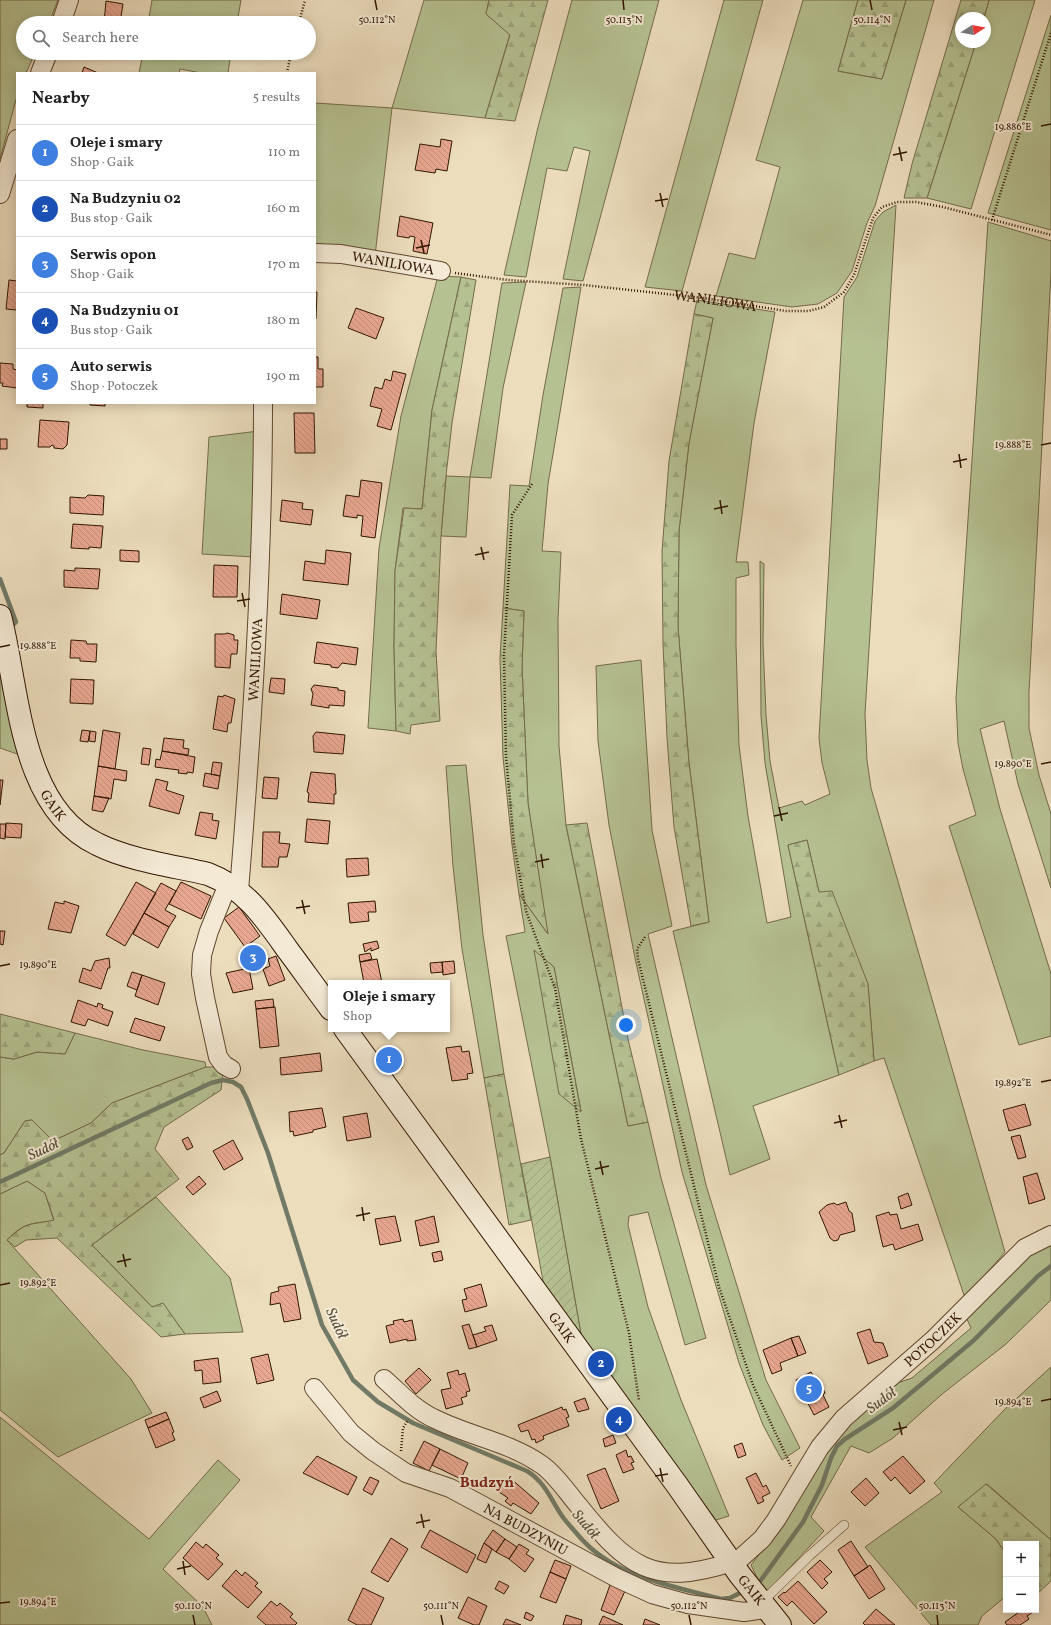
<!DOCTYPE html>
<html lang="en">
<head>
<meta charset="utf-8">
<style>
	:root { --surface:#fff; --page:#f6f6f6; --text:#222; --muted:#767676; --line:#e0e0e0; --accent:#d93025 }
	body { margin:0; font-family:Vollkorn,serif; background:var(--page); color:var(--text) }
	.controls { position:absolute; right:12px; bottom:12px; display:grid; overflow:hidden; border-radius:0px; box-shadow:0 2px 10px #0003 }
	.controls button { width:36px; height:36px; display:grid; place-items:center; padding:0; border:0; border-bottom:1px solid var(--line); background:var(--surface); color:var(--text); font:20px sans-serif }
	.compass { position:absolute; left:955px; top:12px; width:36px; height:36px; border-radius:50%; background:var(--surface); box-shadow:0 2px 10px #0003; rotate:79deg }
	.you { position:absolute; left:626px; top:1025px; width:14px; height:14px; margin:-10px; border:3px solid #fff; border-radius:50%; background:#1a73e8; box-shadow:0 0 0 6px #1a73e833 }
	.badge { display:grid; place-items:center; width:26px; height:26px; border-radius:50%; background:var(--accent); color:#fff; font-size:13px; font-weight:700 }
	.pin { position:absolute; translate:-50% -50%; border:2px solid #fff; box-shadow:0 1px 4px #0006 }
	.popup { position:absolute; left:328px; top:980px; width:122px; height:52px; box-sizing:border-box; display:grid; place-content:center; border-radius:0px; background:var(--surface); filter:drop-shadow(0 1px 3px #0005); font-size:13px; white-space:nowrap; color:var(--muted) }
	.popup b { font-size:15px; color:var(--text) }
	.popup::after { content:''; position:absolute; left:50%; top:100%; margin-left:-8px; border:8px solid transparent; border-top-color:var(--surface) }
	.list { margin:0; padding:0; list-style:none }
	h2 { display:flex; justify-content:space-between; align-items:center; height:52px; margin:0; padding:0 16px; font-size:17px }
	h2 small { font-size:13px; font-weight:400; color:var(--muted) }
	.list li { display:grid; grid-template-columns:26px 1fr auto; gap:12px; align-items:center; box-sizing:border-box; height:56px; padding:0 16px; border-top:1px solid var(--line) }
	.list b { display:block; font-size:15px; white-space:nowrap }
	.list p { margin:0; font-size:13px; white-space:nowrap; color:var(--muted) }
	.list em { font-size:13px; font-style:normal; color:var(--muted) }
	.icon { flex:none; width:22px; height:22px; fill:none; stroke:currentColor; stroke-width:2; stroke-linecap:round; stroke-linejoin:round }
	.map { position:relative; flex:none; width:1051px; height:1625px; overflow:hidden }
	.search { position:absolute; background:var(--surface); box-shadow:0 2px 10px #0003; left:16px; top:16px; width:300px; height:44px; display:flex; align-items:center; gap:10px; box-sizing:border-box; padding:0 14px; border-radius:22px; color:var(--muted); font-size:15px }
	.panel { position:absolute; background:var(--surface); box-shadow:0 2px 10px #0003; left:16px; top:72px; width:300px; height:332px; border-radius:0px }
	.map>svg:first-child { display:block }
</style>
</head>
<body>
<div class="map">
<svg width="1051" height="1625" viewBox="0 0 1051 1625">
	<defs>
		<pattern id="forest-firs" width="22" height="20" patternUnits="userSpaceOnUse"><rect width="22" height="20" fill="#b6c192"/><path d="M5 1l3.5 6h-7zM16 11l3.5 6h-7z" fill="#9da57c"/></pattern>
		<pattern id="garden-furrows" width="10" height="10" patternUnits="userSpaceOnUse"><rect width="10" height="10" fill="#b6c192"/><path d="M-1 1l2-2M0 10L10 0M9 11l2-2" fill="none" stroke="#9da57c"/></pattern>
		<pattern id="building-back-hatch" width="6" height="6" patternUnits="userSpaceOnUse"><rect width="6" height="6" fill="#e8a790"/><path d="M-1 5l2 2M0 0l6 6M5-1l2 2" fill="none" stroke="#c78f7a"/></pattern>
	</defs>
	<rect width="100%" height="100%" fill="#ecddbd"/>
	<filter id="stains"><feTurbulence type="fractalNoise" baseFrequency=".005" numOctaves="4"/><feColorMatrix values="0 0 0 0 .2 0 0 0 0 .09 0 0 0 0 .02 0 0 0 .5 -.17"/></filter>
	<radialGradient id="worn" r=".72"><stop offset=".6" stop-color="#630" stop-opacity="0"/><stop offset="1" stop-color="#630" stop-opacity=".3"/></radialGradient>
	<path fill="#b6c192" stroke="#746b49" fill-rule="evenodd" d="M0,0H58L49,23H23V53H35L26,73H17V96L0,159Z
		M152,0H241L237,23H148Z
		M424,0H489L486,14L510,34L485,118L392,108L375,256L315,249V103L392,108Z
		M572,0H659L583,281L563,279L590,151L574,147L567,171L547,168L526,277L504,275L538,127Z
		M724,0H763L682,291L645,287Z
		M803,0H858L838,71L882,79L906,0H934L875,206L867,223L852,271L837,293L818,304L792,307L716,296L729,253L755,259L780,167L756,160Z
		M989,0H1035L971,209L927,198L976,42H985L984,18Z
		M1051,15V230L988,213Z
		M143,53H231L228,73H201L180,69L179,73H139Z
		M896,205L865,714L867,760L871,788L1005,1252L965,1298L884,1058L874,1061L868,984L819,892L807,840L788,845L839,1075L753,1106L770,1159L730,1175L673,931L709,922L689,763L678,627L679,531L689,443L713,318L694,314L697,300L775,312L754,423L736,562H748L749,575L736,578V645L739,745L748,816L767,923L791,917L765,763L761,716L760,561L764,564L763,643L766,715L770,761L779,808L802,801L805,805L830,794L822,763L819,738L844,297L857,277L875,221L883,212Z
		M988,222L1051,241V272L1029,692V728L1039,775L1051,814V888L1018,784L1004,721L980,729L1000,809L1051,974V1036L1019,1045L949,826L976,815L963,769L958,743L956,698Z
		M438,276L461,277L432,410L422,509L403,508L395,571L394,647L396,731L368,728L379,548L401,416Z
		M526,282L503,388L491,478L470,477L466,537L441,536L446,476L470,477L502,283Z
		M581,287L548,484L542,551L561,552L558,620L559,746L566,825L628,1126L648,1122L661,1178L706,1338L685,1345L648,1212L629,1216L628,1225L648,1307L681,1400L729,1516L716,1520L582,1340L550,1157L506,936L525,932L519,894L547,933L528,803L522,667L524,611L503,608L510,485L529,486L543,395L563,288ZM534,951L554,967L581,1111Z
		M259,431L254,557L202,554L209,437Z
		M641,660L652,830L672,926L648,934L706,1185L766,1380L800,1448L782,1460L763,1425L739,1363L682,1172L635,958L609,825L598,741L596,666Z
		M0,670L20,755L0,748Z
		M466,765L483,935L504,1074L484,1078L462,949L453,866L446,766Z
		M75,1033L143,1050L205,1062L206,1067L112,1103L91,1123L53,1141L32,1120L25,1121L4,1153L0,1155V1057L14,1059L37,1052L65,1054Z
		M27,1181L45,1193L54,1221C32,1223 23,1223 7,1240L131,1379L152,1413L58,1457L0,1410V1194Z
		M156,1197L230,1278L243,1332L185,1334L163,1304L152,1307L92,1245Z
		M1051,1239V1300L1006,1344L941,1395L893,1438L869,1453L851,1446L811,1517L824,1531L765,1594L751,1565L783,1524L840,1430L891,1385L912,1378L971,1328L966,1317L1039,1244Z
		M1051,1367V1540L987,1484L958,1507L996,1539L1006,1554V1596L982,1616L978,1625H931L865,1547L942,1492L934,1483L1006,1408Z
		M0,1417L149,1539L218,1460L240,1480L163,1569L203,1607L212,1625H0Z"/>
	<path fill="url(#forest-firs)" stroke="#746b49" d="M489,0H548L515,121L485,118L510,35L486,14Z
		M858,0H906L882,79L838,71Z
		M961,0H989L984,18H961V42H976L927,198H904L912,164Z
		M461,277L476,280L452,423L446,476L441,536L436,651L440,721L411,725L410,734L396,731L394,647L395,571L404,508L422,509L432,410Z
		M694,314L713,318L689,443L679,531L678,627L689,763L709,922L691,926L674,827L667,738L663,644L662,551L669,461Z
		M503,608L524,611L522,667L528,803L548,934L519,894L512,845L503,757L500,658Z
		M587,823L628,1039L648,1122L628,1126L566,825Z
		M807,840L819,892L832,891L868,984L874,1061L839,1075L788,845Z
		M534,950L554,967L581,1112L559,1094Z
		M0,1014L75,1033L65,1054L37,1052L14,1059L0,1057Z
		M206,1067H217L223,1072L221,1090L164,1127L155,1149L179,1179L92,1245L152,1307L163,1303L185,1334L161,1337L57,1238L26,1240L15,1247L7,1240C29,1220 28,1226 54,1220L45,1193L27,1181L0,1194V1155L4,1153L25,1121L32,1120L53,1141L91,1123L112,1103Z
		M504,1074L531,1220L509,1225L484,1078Z
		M986,1484L1051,1540V1581L1036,1595V1544H1006V1554L996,1539L958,1507Z"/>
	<path fill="url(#garden-furrows)" stroke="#746b49" d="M550,1157L582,1340L545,1291L521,1164Z"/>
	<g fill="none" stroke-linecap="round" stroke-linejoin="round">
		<path stroke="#707a66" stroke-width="4.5" d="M0,579L16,622L14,624
			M0,1182L211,1083L223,1080L233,1082L241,1087L247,1099L268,1153L322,1325L353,1380L378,1402L413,1423L527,1471C545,1482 551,1500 562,1516C567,1523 573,1529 578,1535C614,1578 671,1585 721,1599L730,1598L742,1592
			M761,1580L803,1522L822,1485L831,1458L837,1446L845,1439L893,1408L973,1341L1038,1276L1051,1266"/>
	</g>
	<path fill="url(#building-back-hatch)" stroke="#311500" d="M106,1L123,4L120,23H104Z
		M84,67L98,73H82Z
		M441,139L452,141L447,171L436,169L435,173L415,170L420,144L440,147Z
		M400,216L433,223L427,254L413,251L415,237L410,236L409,238L397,236Z
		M9,280L17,281V310L6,309Z
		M315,292H317L316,319H315Z
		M356,308L384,318L376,339L348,328Z
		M315,357H318V369H323V387H315Z
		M0,363L13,364V369L17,370V388L2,386L3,383H0Z
		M393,371L406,374L391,430L377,426L382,409L370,406L375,387L382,389L385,379L391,381Z
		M27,403H43V408L27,407Z
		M90,403H105V406L90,405Z
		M294,413H314L315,453H295Z
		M40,420L69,422L67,445L63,449L54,448V446L52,445L50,447H38Z
		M0,439H7V449H0Z
		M361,480L382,483L375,538L361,536L363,516L357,515V518L343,516L346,495L359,497Z
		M88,495L104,496L103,515L70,513V497L85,498Z
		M282,500L303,503L302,509L313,510L311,525L280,521Z
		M73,524L103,526L101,548L89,547V549L71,548Z
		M120,550L139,551V562L120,561Z
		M326,550L351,553L348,585L303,580L305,561L325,564Z
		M214,565L238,566L237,597H213Z
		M75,568L100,569L98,589L64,587V570L75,571Z
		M282,594L320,600L317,619L280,614Z
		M227,633L234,635V640H238L237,654H231L230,668L215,667V634H225Z
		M71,640L86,641L87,644H97L96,662L80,661V658H70Z
		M317,642L358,648L356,665L342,663L338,668L331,667V665L314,663Z
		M271,678L285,679L284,694L269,692Z
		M71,679L94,680L93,704L70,703Z
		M314,685L338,688V690L345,691L344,706L329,705V708L311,705L313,694L311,689Z
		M224,695L235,699L231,723H228L227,732L213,729L218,696L223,697Z
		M82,730L90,731L88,742L80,741Z
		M103,730L120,733L115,769L98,766Z
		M90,731L96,732L95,742L89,741Z
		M316,732L345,735L343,754L314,752L313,736Z
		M164,738L184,740L183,748L189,749L188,755L162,751Z
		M143,748L151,749L149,765L141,764Z
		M162,751L195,757L193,773L187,772V774L178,773L179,770L155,767L156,759L160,760Z
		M213,762L222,763L220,776L211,774Z
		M98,766L127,771L126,781L114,779L111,799L94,796Z
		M311,772L335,774L336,794H334V804L308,802L309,793L307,792Z
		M205,773L220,776L218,789L203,786Z
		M264,777L279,778L277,799L262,798Z
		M156,779L168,782L166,790L184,796L179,814L149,806Z
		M0,780H3L0,805Z
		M94,796L109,798L103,812L92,810Z
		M200,812L213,814L212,820L219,821L216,839L195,835Z
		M307,819L330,821L328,844L305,842Z
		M6,823L22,824L21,838L5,837Z
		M0,824H6L5,839L0,838Z
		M263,832H280L279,843L290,844L287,857H279L278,867H262Z
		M368,858L369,875L347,877L346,859Z
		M136,882L156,893L125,946L106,935Z
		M181,882L211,896L201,919L169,904Z
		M161,883L176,891L165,910L176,916L169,927L144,913Z
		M64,901L79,906L71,933L48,929L55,902L64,904Z
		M375,901L376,912H368L369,921L350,923L348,903Z
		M239,907L260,936L245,947L224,918Z
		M144,913L169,927L158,948L133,934Z
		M0,931H5L3,945L0,944Z
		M377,941L379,948L371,951V948L365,952L363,944Z
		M370,953L372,959L360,962L359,955Z
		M276,956L285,980L269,986L263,969L270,966L268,959Z
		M109,958L110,968H108L101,989L79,982L83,968L91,971L95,961Z
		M377,959L382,983H364L360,962Z
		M454,961L455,973L443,975L442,962Z
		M442,962L443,972L431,973L430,963Z
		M249,968L253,989L233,993L226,973Z
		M132,972L142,975L137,990L127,986Z
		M142,975L165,983L158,1005L135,996Z
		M273,999L274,1007L256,1009L255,1001Z
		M78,1000L97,1007L98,1003L103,1005L102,1008L113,1012L108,1026L88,1019L85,1026L71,1022Z
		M275,1007L279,1046L260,1048L256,1009Z
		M135,1018L165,1027L160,1041L130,1032Z
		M461,1046L462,1052L469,1051L473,1073L467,1074L468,1079L452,1081L446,1048Z
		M320,1053L322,1071L281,1075L280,1058Z
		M391,1053V1057L400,1055L402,1068L394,1069L393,1066L385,1067L384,1054Z
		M1025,1104L1031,1125L1009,1131L1003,1110Z
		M322,1108L326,1127L313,1130V1132L294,1136L293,1131L290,1132L289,1112Z
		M367,1113L371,1137L347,1141L343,1117Z
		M1020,1135L1026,1157L1018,1159L1011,1137Z
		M188,1137L193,1147L187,1150L182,1140Z
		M233,1140L243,1159L224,1170L213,1151Z
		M1037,1173L1045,1199L1029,1204L1023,1177Z
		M199,1176L206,1184L193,1195L186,1187Z
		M908,1193L912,1205L901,1209L898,1197Z
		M846,1202L849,1211L852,1213L855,1231L840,1235L838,1240L834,1241L830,1238L819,1212L827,1205L834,1203L837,1205Z
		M889,1212L890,1215L897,1214L901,1229L918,1224L923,1240L895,1250L893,1244L883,1247L876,1216Z
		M395,1216L401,1241L380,1245L375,1219Z
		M434,1216L439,1242L420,1246L415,1221Z
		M441,1251L443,1260L434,1262L432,1253Z
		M295,1284L301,1319L284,1322L280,1303L270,1305L271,1293L279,1291L278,1287Z
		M481,1284L487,1306L465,1312L462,1300L467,1299L464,1289Z
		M403,1319L404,1322L412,1320L416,1340L407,1341V1339L390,1343L386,1326L394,1324L393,1321Z
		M469,1324L477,1347L469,1349L462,1326Z
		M492,1325L497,1340L477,1347L473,1335L486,1331L484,1327Z
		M870,1329L874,1342L883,1343L888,1356L868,1364L857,1333Z
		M799,1336L806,1353L798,1356L791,1338Z
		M791,1338L798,1356L780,1363L782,1370L772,1374L763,1350Z
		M268,1354L274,1380L257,1384L251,1358Z
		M218,1358L221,1382L203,1384L202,1370L195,1371L194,1361Z
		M419,1368L431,1380L416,1394L405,1381Z
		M458,1370L459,1375L465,1373L470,1391L466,1392L467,1396L461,1398L463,1404L446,1409L441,1390L451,1388L447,1373Z
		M811,1372L821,1390L823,1389L825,1393L823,1395L829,1407L814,1415L796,1380Z
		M217,1391L221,1401L204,1408L200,1398Z
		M585,1398L589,1409L578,1412L574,1402Z
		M562,1407L563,1410L566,1409L569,1417L566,1418L569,1426L543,1436L544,1439L536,1443L535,1439L532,1440L528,1430L521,1432L518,1425Z
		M166,1412L169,1419L148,1428L145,1420Z
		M169,1419L174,1432L172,1433L175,1440L156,1448L148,1428Z
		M613,1435L616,1443L605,1447L603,1439Z
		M424,1441L440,1449L429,1471L413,1463Z
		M742,1443L746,1455L738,1458L734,1446Z
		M440,1449L468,1463L461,1479L432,1465Z
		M626,1450L628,1457L631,1456L634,1462L631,1463L634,1469L623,1473L616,1455Z
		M317,1456L357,1477L348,1495L303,1473Z
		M903,1456L925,1481L910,1494L895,1477L891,1481L883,1472Z
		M605,1468L619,1501L601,1509L587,1475Z
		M756,1473L763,1487L766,1485L770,1493L762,1497L764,1501L758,1504L746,1478Z
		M370,1477L379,1481L372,1495L363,1490Z
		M510,1478L539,1503L531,1514L513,1503L511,1506L505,1501L508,1498L499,1492Z
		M866,1478L879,1493L865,1506L851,1492Z
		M430,1530L476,1555L467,1573L421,1547Z
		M493,1530L505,1539L496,1552L484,1543Z
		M391,1538L408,1549L388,1582L371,1572Z
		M505,1539L517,1547L509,1559L496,1552Z
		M851,1541L868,1567L854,1576L838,1550Z
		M196,1542L203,1548L206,1544L219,1555L216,1558L223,1564L208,1580L183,1558Z
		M484,1543L492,1549L486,1563L477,1559Z
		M519,1544L529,1550L526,1554L534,1559L525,1572L509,1559Z
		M555,1560L571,1566L566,1579L550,1572Z
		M820,1560L832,1572L824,1579L828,1583L822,1589L807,1572Z
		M870,1565L885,1589L869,1599L854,1576Z
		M236,1570L242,1576L245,1572L258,1583L255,1586L262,1592L248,1608L222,1586Z
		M550,1572L566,1579L556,1603L540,1597Z
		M499,1581L509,1586L504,1594L495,1589Z
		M798,1581L827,1612L814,1624L792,1601L787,1606L778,1597L784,1592L785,1593Z
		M610,1585L625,1591L614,1615L601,1610Z
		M363,1588L384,1598L371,1625H357L348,1620Z
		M468,1597L487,1606L479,1625H474L458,1618Z
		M271,1601L277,1606L280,1603L293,1614L290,1617L297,1623L295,1625H266L257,1617Z
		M876,1609L895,1625H865L863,1623Z
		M1022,1610H1032L1033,1612L1027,1616L1029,1619L1020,1625H1007L1005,1622Z
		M526,1612L534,1616L531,1621L524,1618Z
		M566,1615L582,1620L581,1625H563Z
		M603,1616L623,1625H599Z
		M506,1619L521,1625H503Z
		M645,1619L660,1625H643Z"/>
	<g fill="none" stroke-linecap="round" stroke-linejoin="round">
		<g stroke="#60472f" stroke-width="10">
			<path id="lane" d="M762,1602L809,1556L844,1525"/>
		</g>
		<g stroke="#60472f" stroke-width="20">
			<g id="street">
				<path d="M61,23L69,0"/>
				<path d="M40,73L48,53"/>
				<path d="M0,194L17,139"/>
				<path id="s2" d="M315,253L341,254L441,271"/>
				<path d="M228,884L209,931L202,955L201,974L205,998L218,1057L224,1065L231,1069"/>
				<path id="s3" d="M239,891C252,729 263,566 263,403"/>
				<path d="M384,1379C400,1393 414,1409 433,1418C468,1436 510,1442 542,1465C556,1475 567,1492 578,1505C627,1566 652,1588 732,1562"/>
				<path id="s4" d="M314,1388L351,1433L373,1451L406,1473L450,1488L617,1578L652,1594L688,1604L744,1612L766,1609"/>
				<path id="s5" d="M733,1565L762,1539L776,1520L820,1447L844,1418L933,1340L1025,1248L1051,1235"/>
			</g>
		</g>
		<g stroke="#311500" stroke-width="24">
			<g id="secondary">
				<path id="s6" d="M0,616C19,689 19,807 97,844C128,860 174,866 208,874C245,888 265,918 287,949C302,969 316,989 331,1009"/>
				<path id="s7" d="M345,1029L677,1485L740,1575L780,1625"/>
			</g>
		</g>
		<g stroke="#311500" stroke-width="2.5" stroke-dasharray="1 2" stroke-linecap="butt">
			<path d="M299,23L305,0"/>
			<path d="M287,73L291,53"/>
			<path d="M992,220L1051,33"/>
			<path id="s1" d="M455,273L508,280L584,285L703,298L786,311H809L824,307L844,292L854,275L873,218L882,207L897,202H916L943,207L1051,235"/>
			<path d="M532,484L512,515L504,655L506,756L514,844L526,911L555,988L581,1139L629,1333L639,1401"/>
			<path d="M645,937L637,949L638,959L719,1287L753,1385L791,1466"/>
			<path d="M401,1451L403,1428L408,1420"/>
		</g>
		<use href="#lane" stroke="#f3e9d4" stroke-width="9"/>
		<use href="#street" stroke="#f3e9d4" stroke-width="18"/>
		<use href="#secondary" stroke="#f3e9d4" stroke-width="22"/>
	</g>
	<path fill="none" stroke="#311500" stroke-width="1.5" d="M375,0L377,10M623,0L624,10M870,0L872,10M1041,126L1051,124M899,147L902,161M893,155L907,152M660,193L663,207M655,201L668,199M421,240L424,253M416,248L430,245M1041,445L1051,443M959,454L961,468M953,462L967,459M720,500L722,514M714,509L728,506M481,547L484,560M475,555L489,552M242,593L245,607M237,601L250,599M0,647L10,645M1041,764L1051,762M779,807L782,821M774,816L788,813M541,854L543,868M535,862L549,859M302,900L305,914M296,908L310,906M0,966L10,964M1041,1082L1051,1080M839,1115L842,1128M834,1123L847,1120M600,1161L603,1175M595,1169L609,1166M362,1207L364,1221M356,1216L370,1213M123,1254L126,1267M117,1262L131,1259M0,1285L10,1283M1041,1401L1051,1399M899,1422L902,1435M893,1430L907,1427M660,1468L663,1482M655,1476L668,1474M421,1514L424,1528M416,1523L430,1520M183,1561L185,1575M177,1569L191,1566M0,1603L10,1602M193,1615L195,1625M441,1615L443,1625M689,1615L691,1625M937,1615L938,1625"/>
	<g text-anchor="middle" stroke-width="4" stroke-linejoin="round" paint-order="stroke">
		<g font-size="14" fill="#311500" stroke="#f3e9d4">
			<text dy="5" stroke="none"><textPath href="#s2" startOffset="79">WANILIOWA</textPath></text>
			<text dy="5" stroke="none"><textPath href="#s1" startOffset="262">WANILIOWA</textPath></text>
			<text dy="5" stroke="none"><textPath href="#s3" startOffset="232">WANILIOWA</textPath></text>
			<text dy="5" stroke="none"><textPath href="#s6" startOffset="198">GAIK</textPath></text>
			<text dy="5" stroke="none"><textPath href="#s7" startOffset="369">GAIK</textPath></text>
			<text dy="5" stroke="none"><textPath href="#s5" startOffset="304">POTOCZEK</textPath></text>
			<text dy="5" stroke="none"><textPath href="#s4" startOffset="259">NA BUDZYNIU</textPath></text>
			<text dy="5" stroke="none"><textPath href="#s7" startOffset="693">GAIK</textPath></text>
		</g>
		<g font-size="15" font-style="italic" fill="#56503c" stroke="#f3e9d4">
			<text transform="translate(43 1149) rotate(-25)" y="5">Sudół</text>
			<text transform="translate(337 1323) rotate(65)" y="5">Sudół</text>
			<text transform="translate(881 1400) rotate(-37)" y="5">Sudół</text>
			<text transform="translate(586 1524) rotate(49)" y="5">Sudół</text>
		</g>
		<g font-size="15" font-weight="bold" fill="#7a1f14" stroke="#f3e9d4">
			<text x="487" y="1487">Budzyń</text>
		</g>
	</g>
	<g font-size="10" text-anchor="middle" fill="#311500" stroke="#f3e9d4" stroke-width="4" stroke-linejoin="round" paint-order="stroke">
		<text x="377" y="23">50.112°N</text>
		<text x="624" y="23">50.113°N</text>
		<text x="872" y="23">50.114°N</text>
		<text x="1013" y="130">19.886°E</text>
		<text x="1013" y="448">19.888°E</text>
		<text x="38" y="649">19.888°E</text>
		<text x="1013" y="767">19.890°E</text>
		<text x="38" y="968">19.890°E</text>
		<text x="1013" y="1086">19.892°E</text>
		<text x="38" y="1286">19.892°E</text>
		<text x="1013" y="1405">19.894°E</text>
		<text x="38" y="1605">19.894°E</text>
		<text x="193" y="1609">50.110°N</text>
		<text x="441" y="1609">50.111°N</text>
		<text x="689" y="1609">50.112°N</text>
		<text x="937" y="1609">50.113°N</text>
	</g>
	<rect width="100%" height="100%" filter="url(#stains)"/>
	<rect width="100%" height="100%" fill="url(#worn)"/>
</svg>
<div class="controls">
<button>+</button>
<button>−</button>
</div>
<svg class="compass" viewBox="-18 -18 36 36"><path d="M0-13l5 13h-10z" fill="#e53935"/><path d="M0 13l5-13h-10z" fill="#767676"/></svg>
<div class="you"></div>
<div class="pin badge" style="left:389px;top:1060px;background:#3f7fe0">1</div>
<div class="popup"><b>Oleje i smary</b>Shop</div>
<div class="pin badge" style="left:601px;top:1364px;background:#1a4fb4">2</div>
<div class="pin badge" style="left:253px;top:958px;background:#3f7fe0">3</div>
<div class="pin badge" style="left:619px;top:1420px;background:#1a4fb4">4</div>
<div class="pin badge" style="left:809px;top:1389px;background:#3f7fe0">5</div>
<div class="search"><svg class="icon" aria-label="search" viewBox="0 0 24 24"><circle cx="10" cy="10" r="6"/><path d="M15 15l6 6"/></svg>Search here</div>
<section class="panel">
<h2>Nearby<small>5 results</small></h2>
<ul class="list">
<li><span class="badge" style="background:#3f7fe0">1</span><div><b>Oleje i smary</b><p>Shop · Gaik</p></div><em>110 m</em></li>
<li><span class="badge" style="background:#1a4fb4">2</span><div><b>Na Budzyniu 02</b><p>Bus stop · Gaik</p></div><em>160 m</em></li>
<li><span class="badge" style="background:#3f7fe0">3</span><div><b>Serwis opon</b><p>Shop · Gaik</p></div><em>170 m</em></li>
<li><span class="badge" style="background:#1a4fb4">4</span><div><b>Na Budzyniu 01</b><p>Bus stop · Gaik</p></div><em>180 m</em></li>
<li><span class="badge" style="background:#3f7fe0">5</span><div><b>Auto serwis</b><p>Shop · Potoczek</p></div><em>190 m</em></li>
</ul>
</section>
</div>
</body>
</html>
